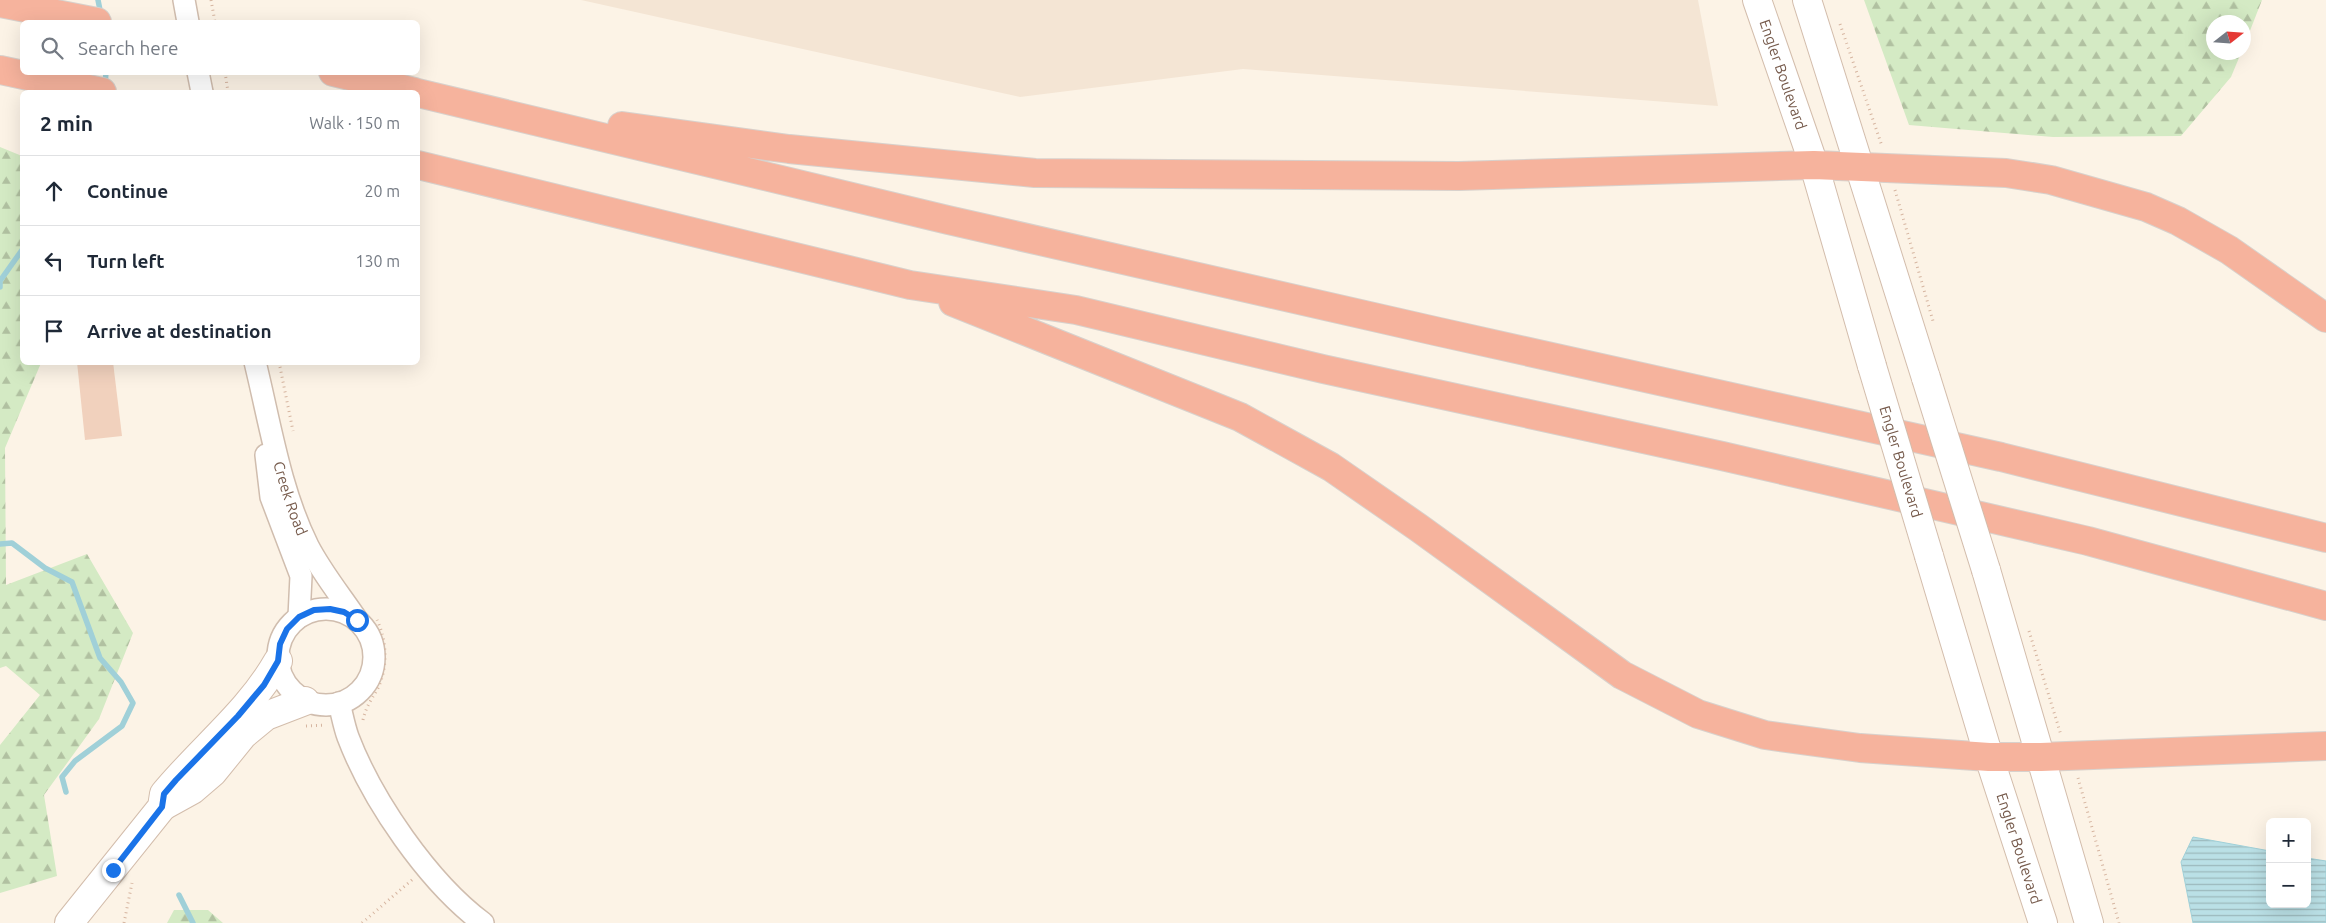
<!DOCTYPE html>
<html lang="en">
<head>
<meta charset="utf-8">
<style>
	:root { --surface:#fff; --page:#f6f6f7; --text:#1f2937; --muted:#747a83; --line:#e0e1e3 }
	body { margin:0; font-family:Ubuntu,sans-serif; background:var(--page); color:var(--text) }
	.controls { position:absolute; right:15px; bottom:15px; display:grid; overflow:hidden; border-radius:8px; box-shadow:0 5px 20px #0002 }
	.controls button { width:45px; height:45px; display:grid; place-items:center; padding:0; border:0; border-bottom:1px solid var(--line); background:var(--surface); color:var(--text); font:25px sans-serif }
	.compass { position:absolute; left:2206px; top:15px; width:45px; height:45px; border-radius:50%; background:var(--surface); box-shadow:0 5px 20px #0002; rotate:73deg }
	.stop { position:absolute; width:15px; height:15px; margin:-11px; border:4px solid #1a73e8; border-radius:50%; background:#fff }
	.stop.end { background:#1a73e8; border-color:#fff; box-shadow:0 1px 5px #0008 }
	.list { margin:0; padding:0; list-style:none }
	h2 { display:flex; justify-content:space-between; align-items:center; height:65px; margin:0; padding:0 20px; font-size:21px }
	h2 small { font-size:16px; font-weight:400; color:var(--muted) }
	.list li { display:grid; grid-template-columns:32px 1fr auto; gap:15px; align-items:center; box-sizing:border-box; height:70px; padding:0 20px; border-top:1px solid var(--line) }
	.list b { display:block; font-size:19px; white-space:nowrap }
	.list em { font-size:16px; font-style:normal; color:var(--muted) }
	.icon { flex:none; width:28px; height:28px; fill:none; stroke:currentColor; stroke-width:2; stroke-linecap:round; stroke-linejoin:round }
	.map { position:relative; flex:none; width:2326px; height:923px; overflow:hidden }
	.search { position:absolute; background:var(--surface); box-shadow:0 5px 20px #0002; left:20px; top:20px; width:400px; height:55px; display:flex; align-items:center; gap:12px; box-sizing:border-box; padding:0 18px; border-radius:8px; color:var(--muted); font-size:19px }
	.panel { position:absolute; background:var(--surface); box-shadow:0 5px 20px #0002; left:20px; top:90px; width:400px; height:275px; border-radius:8px }
	.map>svg:first-child { display:block }
</style>
</head>
<body>
<div class="map">
<svg width="2326" height="923" viewBox="0 0 2326 923">
	<defs>
		<pattern id="forest-firs" width="22" height="20" patternUnits="userSpaceOnUse" patternTransform="scale(1.25)"><rect width="22" height="20" fill="#d4eac4"/><path d="M5 1l3.5 6h-7zM16 11l3.5 6h-7z" fill="#b1c1a1"/></pattern>
		<pattern id="water-rules" width="6" height="5" patternUnits="userSpaceOnUse" patternTransform="scale(1.25)"><rect width="6" height="5" fill="#bae0e6"/><path d="M0 2.5h6" fill="none" stroke="#9cb9bc"/></pattern>
	</defs>
	<rect width="100%" height="100%" fill="#fcf3e6"/>
	<path fill="#f4e5d4" d="M581,0H1698L1718,106L1243,69L1020,97Z"/>
	<path fill="url(#forest-firs)" d="M1864,0H2262L2244,46V22H2214V52L2241,53L2231,77L2181,136L2053,137L1909,125Z
		M0,147L22,156V362L41,363L5,448L6,585L87,554L133,633L99,719L44,795L57,876L0,893V745L40,695L6,666L0,668Z
		M174,910H208L223,923H167Z"/>
	<path fill="url(#water-rules)" stroke="#a0d0d8" d="M2193,837L2270,851V904H2307V858L2326,861V923H2193L2181,862Z"/>
	<g fill="none" stroke-linecap="round" stroke-linejoin="round">
		<path stroke="#a0d0d8" stroke-width="5.5" d="M98,0L101,15
			M105,85L106,72
			M0,287V281L22,250
			M0,544L12,543L45,568L72,582L100,658L121,682L133,703L122,726L75,761L62,777L66,792
			M179,895L193,923"/>
	</g>
	<path fill="#f1d1bd" d="M77,362H113L122,436L85,440Z"/>
	<g fill="none" stroke-linecap="round" stroke-linejoin="round">
		<g stroke="#d0bdae" stroke-width="24">
			<g id="street">
				<path d="M184,0L188,22"/>
				<path d="M198,72L202,92"/>
				<path id="s1" d="M255,362C270,423 280,490 308,546C322,573 341,596 357,620"/>
				<path d="M266,455L271,497L301,576L299,617"/>
				<circle cx="326" cy="657" r="48"/>
				<path d="M339,703C342,714 344,726 348,737C372,800 428,882 483,923"/>
			</g>
		</g>
		<g stroke="#d3bdac" stroke-width="30">
			<g id="secondary">
				<path id="s2" d="M1757,0L1814,165L1872,366"/>
				<path d="M1807,0L1926,378"/>
				<path id="s3" d="M1929,556L1989,757L2043,923"/>
				<path d="M1986,570L2089,923"/>
				<path d="M163,806L192,790L213,772L243,735L266,716L305,701"/>
				<path d="M69,923L162,807L164,794C202,748 249,712 278,661"/>
			</g>
		</g>
		<g stroke="#d8d1cc" stroke-width="30">
			<path id="highway" d="M0,3L97,22
				M0,70L102,92
				M333,72L415,92
				M418,93L948,220L1435,331L2001,457L2326,538
				M622,126L789,149L1035,173L1459,176L1814,165L2006,173L2051,180L2146,207L2178,221L2229,250L2326,318
				M418,165L910,285L1076,310L1323,369L1722,456L2088,541L2326,606
				M953,302L1240,417L1331,467L1419,528L1622,675L1698,714L1765,735L1860,748L1989,757H2041L2326,746"/>
		</g>
		<path stroke="#d6b5a0" stroke-width="3" stroke-dasharray="1 4" stroke-linecap="butt" d="M211,0L215,22
			M1840,24L1882,146
			M225,72L228,92
			M1895,190L1933,321
			M279,362L293,431
			M2029,631L2061,735
			M363,720C366,706 372,699 378,688C388,667 387,641 377,620
			M306,726L325,725
			M2078,778L2119,923
			M124,923L132,883
			M362,923L413,879"/>
		<use href="#street" stroke="#fff" stroke-width="21"/>
		<use href="#secondary" stroke="#fff" stroke-width="28"/>
		<use href="#highway" stroke="#f6b39d" stroke-width="28"/>
		<g stroke="#d3bdac" stroke-width="30" stroke-linecap="butt">
			<g id="secondary-bridge">
				<path id="s4" d="M1872,366L1929,556"/>
				<path d="M1926,378L1986,570"/>
			</g>
		</g>
		<use href="#secondary-bridge" stroke="#fff" stroke-width="28"/>
	</g>
	<g fill="none" stroke-linecap="round" stroke-linejoin="round">
		<path stroke="#1a73e8" stroke-width="6" d="M113,870L162,807L164,794L176,780L238,716L264,685L278,661L280,644L287,629L299,617L314,610L330,609L344,612L357,620"/>
	</g>
	<g text-anchor="middle" stroke-width="4.5" stroke-linejoin="round" paint-order="stroke">
		<g font-size="15" fill="#75594a" stroke="#fff7ec">
			<text dy="5" stroke="none"><textPath href="#s2" startOffset="79">Engler Boulevard</textPath></text>
			<text dy="5" stroke="none"><textPath href="#s4" startOffset="100">Engler Boulevard</textPath></text>
			<text dy="5" stroke="none"><textPath href="#s1" startOffset="141">Creek Road</textPath></text>
			<text dy="5" stroke="none"><textPath href="#s3" startOffset="306">Engler Boulevard</textPath></text>
		</g>
	</g>
</svg>
<div class="controls">
<button>+</button>
<button>−</button>
</div>
<svg class="compass" viewBox="-18 -18 36 36"><path d="M0-13l5 13h-10z" fill="#e53935"/><path d="M0 13l5-13h-10z" fill="#747a83"/></svg>
<div class="stop" style="left:357px;top:620px"></div>
<div class="stop end" style="left:113px;top:870px"></div>
<div class="search"><svg class="icon" aria-label="search" viewBox="0 0 24 24"><circle cx="10" cy="10" r="6"/><path d="M15 15l6 6"/></svg>Search here</div>
<section class="panel">
<h2>2 min<small>Walk · 150 m</small></h2>
<ul class="list">
<li><svg class="icon" aria-label="ahead" viewBox="0 0 24 24"><path d="M12 20V5M6 11l6-6 6 6"/></svg><div><b>Continue</b></div><em>20 m</em></li>
<li><svg class="icon" aria-label="left" viewBox="0 0 24 24"><path d="M17 20v-9H6M10 6l-5 5 5 5"/></svg><div><b>Turn left</b></div><em>130 m</em></li>
<li><svg class="icon" aria-label="arrive" viewBox="0 0 24 24"><path d="M6 21V4h12l-3 4 3 4H6"/></svg><div><b>Arrive at destination</b></div></li>
</ul>
</section>
</div>
</body>
</html>
